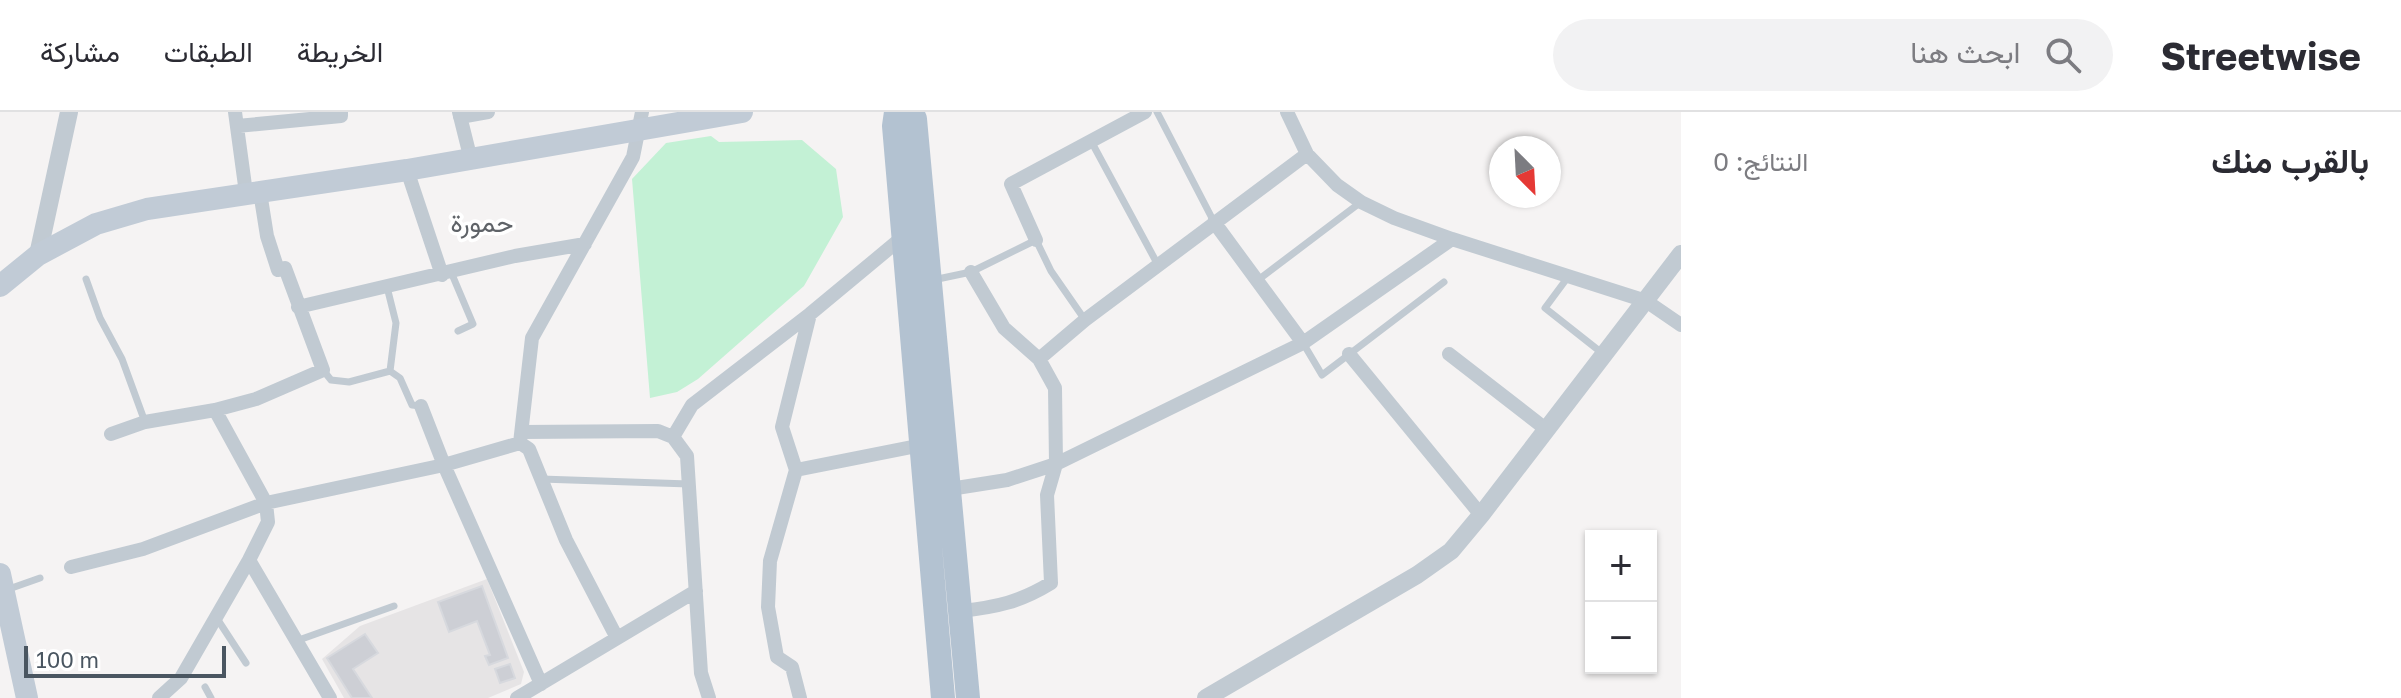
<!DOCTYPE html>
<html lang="ar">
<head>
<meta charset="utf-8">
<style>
	:root { --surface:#fff; --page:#f2f2f3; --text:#2b2b33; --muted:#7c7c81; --line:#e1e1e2 }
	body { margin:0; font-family:"Golos Text",Vazirmatn,sans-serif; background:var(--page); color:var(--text); direction:rtl }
	.controls { position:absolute; right:24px; bottom:24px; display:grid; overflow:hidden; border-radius:0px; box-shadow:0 2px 6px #0004 }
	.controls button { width:72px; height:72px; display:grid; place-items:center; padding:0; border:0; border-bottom:2px solid var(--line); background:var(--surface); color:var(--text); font:40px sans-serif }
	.compass { position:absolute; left:1489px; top:24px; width:72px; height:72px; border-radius:50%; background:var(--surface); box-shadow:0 2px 6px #0004; rotate:156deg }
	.scale { position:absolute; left:24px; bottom:20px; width:202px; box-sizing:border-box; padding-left:8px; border:4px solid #4a5661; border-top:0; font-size:22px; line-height:28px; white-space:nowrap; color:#4a5661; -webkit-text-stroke:6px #fff; paint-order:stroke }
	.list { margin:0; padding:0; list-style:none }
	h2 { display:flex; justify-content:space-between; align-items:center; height:104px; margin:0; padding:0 32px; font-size:34px }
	h2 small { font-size:26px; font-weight:400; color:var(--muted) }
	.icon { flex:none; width:44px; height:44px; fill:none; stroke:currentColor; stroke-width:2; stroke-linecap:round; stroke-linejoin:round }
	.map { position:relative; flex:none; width:1681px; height:586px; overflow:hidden; direction:ltr }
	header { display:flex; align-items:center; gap:48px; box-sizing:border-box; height:112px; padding:0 40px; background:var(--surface); border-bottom:2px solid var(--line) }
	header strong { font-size:38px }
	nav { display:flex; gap:44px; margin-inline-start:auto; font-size:28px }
	.search { width:560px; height:72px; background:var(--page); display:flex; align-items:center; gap:20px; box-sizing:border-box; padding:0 28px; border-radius:44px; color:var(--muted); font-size:30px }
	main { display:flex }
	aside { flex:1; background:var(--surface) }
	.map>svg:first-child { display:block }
</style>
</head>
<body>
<header>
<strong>Streetwise</strong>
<div class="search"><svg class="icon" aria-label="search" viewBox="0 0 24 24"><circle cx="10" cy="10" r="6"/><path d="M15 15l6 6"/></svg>ابحث هنا</div>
<nav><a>الخريطة</a><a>الطبقات</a><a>مشاركة</a></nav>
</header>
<main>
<aside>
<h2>بالقرب منك<small>النتائج: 0</small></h2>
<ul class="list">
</ul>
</aside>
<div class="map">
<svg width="1681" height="586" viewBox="0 0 1681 586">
	<rect width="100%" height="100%" fill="#f5f3f3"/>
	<path fill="#e6e4e5" d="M487,467L524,560L521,572L488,586H344L322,547L360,514Z"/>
	<path fill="#c3f1d5" d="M711,24L719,30L802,28L836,57L843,105L804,174L698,267L677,280L650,286L632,67L666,31Z"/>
	<path fill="#cdcfd5" stroke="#d7d9de" stroke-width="2" d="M482,474L508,546L489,553L485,544L490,543L477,509L449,520L438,490Z
		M365,522L378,541L353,557L372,586H352L327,546Z
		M510,552L515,566L500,571L495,557Z"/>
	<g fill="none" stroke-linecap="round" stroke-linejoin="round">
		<path stroke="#c1cad2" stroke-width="7" d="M1157,0L1214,110
			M1091,29L1158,153
			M451,160L473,212L458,219
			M1568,165L1545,196L1602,241
			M86,167L100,206L122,247L145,310
			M933,168L971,160L1036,128L1051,159L1085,208
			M1258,168L1361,90
			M387,175L396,211L390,259L400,266L412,293L421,294
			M1303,231L1322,263L1444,170
			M323,258L331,268L349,270L390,259
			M541,367L689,372
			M6,478L40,466
			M216,505L246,551
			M296,529L394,494
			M205,575L211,586"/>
		<path stroke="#c1cad2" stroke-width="14" d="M235,0L246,81
			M459,0L471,48
			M1287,0L1307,42L1337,73L1361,90L1394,106L1452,127L1646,189L1681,213
			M460,5L488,0
			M237,14L341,4V0
			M407,58L442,163
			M1214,110L1303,231
			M1036,128L1011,72L1145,0
			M971,160L1004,216L1039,247
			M298,195L515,144L585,132
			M1349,242L1481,403
			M1449,242L1547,318
			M421,294L444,353L541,572
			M522,320L658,319L673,325L687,344L701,561L709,586
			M111,322L145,310L215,298
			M673,325L692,293L810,202L904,124
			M520,331L529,337L566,428L617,526
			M796,358L922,333
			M950,377L1007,368L1056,352L1303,231L1452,127
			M249,448L330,586
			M71,455L143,437L266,391L215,298L256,287L323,258L285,156L278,158L267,124L260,80
			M961,499C997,495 1020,490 1051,471L1047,383L1056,352L1055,276L1039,247L1085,208L1307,42
			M159,586L181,566L249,448L268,410L266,391L444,353L520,331L532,226L633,45L642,0
			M517,586L696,479
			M800,586L792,555L777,545L768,495L770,449L796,358L782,315L810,202"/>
		<path stroke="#c1cad2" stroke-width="18" d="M38,143L69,0
			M1206,586L1417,463L1451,439L1481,403L1681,142"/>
		<path stroke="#c1cbd6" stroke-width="22" d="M0,174L38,143L96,112L147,97L407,58L742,0
			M0,462L27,586"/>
		<path stroke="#b3c2d1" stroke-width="24" d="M896,0L894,14L943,586
			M912,0L915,7L968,586"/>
	</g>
	<g text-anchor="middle" stroke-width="7" stroke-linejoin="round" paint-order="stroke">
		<g font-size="26" fill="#5f6368" stroke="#fff">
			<text x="482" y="120">حمورة</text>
		</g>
	</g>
</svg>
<div class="controls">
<button>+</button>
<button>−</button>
</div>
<svg class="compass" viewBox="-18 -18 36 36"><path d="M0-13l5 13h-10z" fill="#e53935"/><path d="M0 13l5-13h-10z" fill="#7c7c81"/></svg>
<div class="scale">100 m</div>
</div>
</main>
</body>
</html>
